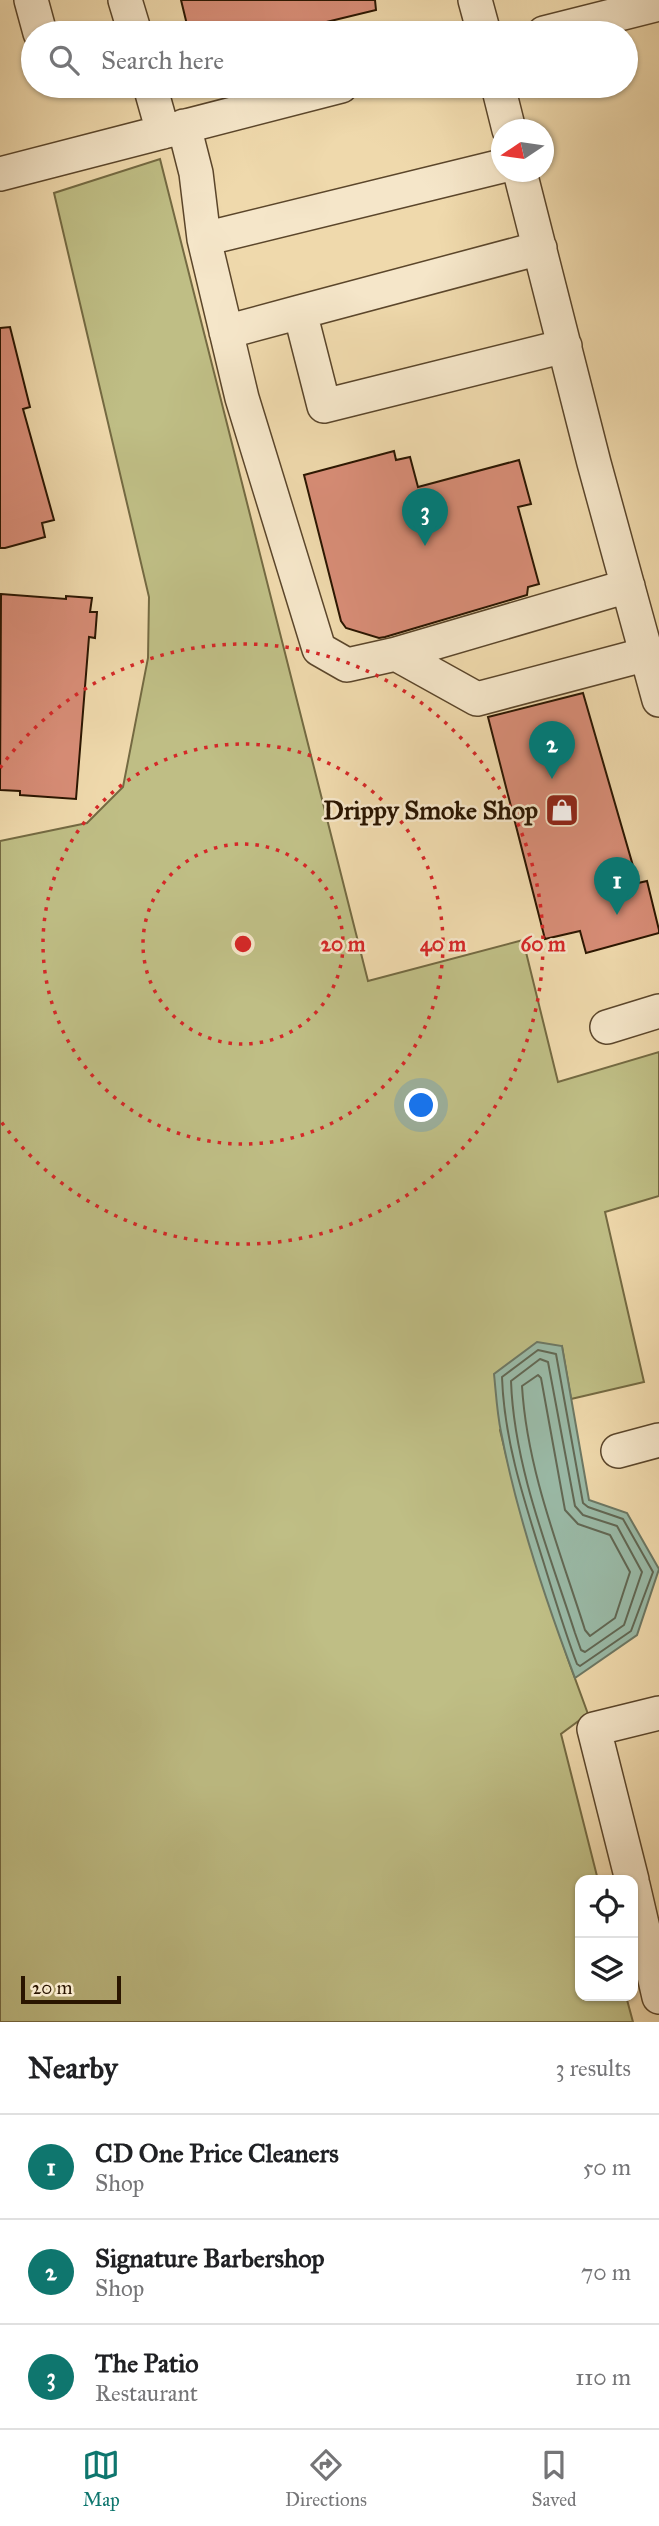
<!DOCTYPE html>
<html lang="en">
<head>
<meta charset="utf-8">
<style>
	:root { --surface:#fff; --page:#f2f2f2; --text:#202124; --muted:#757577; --line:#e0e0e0; --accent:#0f766e }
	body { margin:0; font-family:"IM FELL Great Primer",serif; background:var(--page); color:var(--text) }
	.controls { position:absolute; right:21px; bottom:21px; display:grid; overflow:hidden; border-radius:14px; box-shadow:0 2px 5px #0004 }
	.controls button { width:63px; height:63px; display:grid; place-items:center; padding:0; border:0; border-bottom:2px solid var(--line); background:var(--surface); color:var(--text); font:35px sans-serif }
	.compass { position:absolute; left:491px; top:119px; width:63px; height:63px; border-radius:50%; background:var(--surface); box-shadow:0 2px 5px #0004; rotate:257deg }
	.scale { position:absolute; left:21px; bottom:18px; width:100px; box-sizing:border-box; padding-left:7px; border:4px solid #2a1500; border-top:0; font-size:19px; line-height:24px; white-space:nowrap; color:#2a1500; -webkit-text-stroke:5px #f5e6c9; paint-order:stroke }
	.you { position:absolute; left:422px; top:1106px; width:24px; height:24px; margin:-18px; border:5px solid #fff; border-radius:50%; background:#1a73e8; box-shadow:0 0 0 10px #1a73e833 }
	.badge { display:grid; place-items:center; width:46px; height:46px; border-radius:50%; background:var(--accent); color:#fff; font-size:23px; font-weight:700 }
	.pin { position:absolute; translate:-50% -58px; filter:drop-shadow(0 2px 4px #0008) }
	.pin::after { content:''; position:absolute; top:37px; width:24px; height:21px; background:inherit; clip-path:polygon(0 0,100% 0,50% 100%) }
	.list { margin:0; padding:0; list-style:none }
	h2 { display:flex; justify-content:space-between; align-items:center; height:91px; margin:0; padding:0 28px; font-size:30px }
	h2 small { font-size:23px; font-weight:400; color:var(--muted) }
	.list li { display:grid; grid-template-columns:46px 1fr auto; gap:21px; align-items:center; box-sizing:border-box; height:105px; padding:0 28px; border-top:2px solid var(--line) }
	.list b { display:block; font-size:26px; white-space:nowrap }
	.list p { margin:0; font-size:23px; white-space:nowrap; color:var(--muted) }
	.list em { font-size:23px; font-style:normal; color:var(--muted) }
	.icon { flex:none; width:38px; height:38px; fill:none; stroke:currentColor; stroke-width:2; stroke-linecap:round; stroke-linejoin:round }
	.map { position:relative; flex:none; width:659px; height:2022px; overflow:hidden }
	.search { position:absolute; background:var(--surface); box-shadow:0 2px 5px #0004; left:21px; right:21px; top:21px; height:77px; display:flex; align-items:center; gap:18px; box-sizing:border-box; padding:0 24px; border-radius:38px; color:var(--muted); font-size:26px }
	.sheet { height:406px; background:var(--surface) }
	nav { display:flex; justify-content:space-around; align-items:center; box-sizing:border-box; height:98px; border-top:2px solid var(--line); background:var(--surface); font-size:19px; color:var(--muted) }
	nav a { display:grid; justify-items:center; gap:4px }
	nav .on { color:var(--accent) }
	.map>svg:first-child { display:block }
</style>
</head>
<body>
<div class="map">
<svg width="659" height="2022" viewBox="0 0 659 2022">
	<rect width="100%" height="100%" fill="#efd9ac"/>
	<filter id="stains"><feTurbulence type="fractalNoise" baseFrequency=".00286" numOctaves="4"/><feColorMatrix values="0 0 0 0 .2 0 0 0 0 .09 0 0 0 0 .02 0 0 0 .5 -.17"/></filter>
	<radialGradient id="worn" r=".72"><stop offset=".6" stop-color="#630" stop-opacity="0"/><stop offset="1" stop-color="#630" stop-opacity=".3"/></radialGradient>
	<path fill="#bfbe85" stroke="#746a42" stroke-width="2" d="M160,159L368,981L523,940L558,1082L659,1052V1196L605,1212L644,1382L571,1399L562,1347L500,1430C523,1527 553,1621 588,1714L561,1734L598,1880H580V1996H626L633,2022H0V841L87,823L123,787L148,658L149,597L54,193Z"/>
	<path fill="#9abaa7" stroke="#6d7864" stroke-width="2" d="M537,1342L562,1346L589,1500L627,1513L659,1569L637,1635L575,1678C545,1599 517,1516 501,1432C497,1413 496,1393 494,1374Z"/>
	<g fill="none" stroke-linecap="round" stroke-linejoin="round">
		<path stroke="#626854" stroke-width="2" d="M538,1350L556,1354L583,1503L588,1507L623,1519L653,1572L631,1631L580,1666L577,1664C563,1627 552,1589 540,1551C522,1494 504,1437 502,1377Z
			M540,1359L548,1362L575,1506L583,1515L617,1526L642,1572L624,1625L585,1652L581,1650L575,1633C549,1552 514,1467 511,1381Z
			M538,1375L541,1378L565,1510L578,1524L610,1535L630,1572L615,1618L590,1636L585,1630C560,1551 527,1470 522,1386Z"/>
	</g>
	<path fill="#d88d77" stroke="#2a1500" stroke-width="2" d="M181,0H375L376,10L285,32L282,23L241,33H189Z
		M10,327L30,407L23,409L54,520L42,523L45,537L5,548H0V328Z
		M394,451L396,460L410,457L418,487L519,460L531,504L518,507L539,584L528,587L527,595L385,637L379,638L346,628L341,621L304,475Z
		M1,594L66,599V596L92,598L90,612H97L95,638L89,637L76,799L20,795V791L0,790Z
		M583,693L638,883L647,881L659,930V933L586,953L580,931L545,939L488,717Z"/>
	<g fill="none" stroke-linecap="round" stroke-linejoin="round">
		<g stroke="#5b462b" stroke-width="36">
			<path id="minor" d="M31,0L40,33
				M125,0L135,33
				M475,0L484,33
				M544,33L659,4
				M150,86L163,132
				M498,86L509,130
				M184,126L196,173L204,239L242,398L319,649L347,665L396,654L628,586
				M520,172L594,463L659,700
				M0,174L341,86
				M204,239L502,166
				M300,312L540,248
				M226,332L300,312L324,406L565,346
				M396,654L477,699L647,654
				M607,1027L659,1011
				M618,1451L659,1440
				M632,1880L594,1729L659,1713
				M633,1885L659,1997"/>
		</g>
		<use href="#minor" stroke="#f5e6c9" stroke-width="33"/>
	</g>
	<g fill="none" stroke="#d62828" stroke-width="3.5" stroke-dasharray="3.5 7">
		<circle cx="243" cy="944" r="100"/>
		<circle cx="243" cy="944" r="200"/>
		<path d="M0 768A300 300 0 1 1 0 1120"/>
	</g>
	<defs>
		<g id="shop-square" transform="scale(1.75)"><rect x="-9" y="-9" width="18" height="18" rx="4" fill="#8f2418" stroke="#f5e6c9"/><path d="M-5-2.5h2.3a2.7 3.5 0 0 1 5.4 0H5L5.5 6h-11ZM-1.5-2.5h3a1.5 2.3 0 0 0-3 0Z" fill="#fff"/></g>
	</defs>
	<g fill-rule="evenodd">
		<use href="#shop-square" x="562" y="810"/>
	</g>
	<g text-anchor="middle" stroke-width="5" stroke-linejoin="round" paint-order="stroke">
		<g font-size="26" font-weight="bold" fill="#2a1500" stroke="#f5e6c9" text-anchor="end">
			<text x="538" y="819">Drippy Smoke Shop</text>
		</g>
	</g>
	<circle cx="243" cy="944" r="10" fill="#d62828" stroke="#f5e6c9" stroke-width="3.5"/>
	<g font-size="21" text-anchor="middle" font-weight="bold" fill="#d62828" stroke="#f5e6c9" stroke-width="5" stroke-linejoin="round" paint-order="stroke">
		<text x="343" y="951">20 m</text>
		<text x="443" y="951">40 m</text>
		<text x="543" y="951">60 m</text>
	</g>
	<rect width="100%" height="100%" filter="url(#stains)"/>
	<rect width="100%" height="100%" fill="url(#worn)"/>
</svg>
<div class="controls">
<button><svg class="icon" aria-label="locate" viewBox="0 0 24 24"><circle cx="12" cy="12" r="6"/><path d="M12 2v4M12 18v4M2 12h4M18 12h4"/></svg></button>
<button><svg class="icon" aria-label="layers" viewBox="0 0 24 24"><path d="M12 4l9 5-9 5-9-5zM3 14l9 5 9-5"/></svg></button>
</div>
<svg class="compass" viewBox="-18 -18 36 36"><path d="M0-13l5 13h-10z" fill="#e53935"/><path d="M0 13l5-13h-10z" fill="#757577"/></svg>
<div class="scale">20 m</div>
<div class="you"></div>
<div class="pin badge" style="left:617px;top:915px">1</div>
<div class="pin badge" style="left:552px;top:779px">2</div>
<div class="pin badge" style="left:425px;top:546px">3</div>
<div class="search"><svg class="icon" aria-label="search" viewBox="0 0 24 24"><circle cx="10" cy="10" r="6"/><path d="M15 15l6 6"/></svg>Search here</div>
</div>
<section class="sheet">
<h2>Nearby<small>3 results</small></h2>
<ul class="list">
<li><span class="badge">1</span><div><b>CD One Price Cleaners</b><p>Shop</p></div><em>50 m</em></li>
<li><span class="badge">2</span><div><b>Signature Barbershop</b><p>Shop</p></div><em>70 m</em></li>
<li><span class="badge">3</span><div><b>The Patio</b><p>Restaurant</p></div><em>110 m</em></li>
</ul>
</section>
<nav>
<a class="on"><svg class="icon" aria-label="map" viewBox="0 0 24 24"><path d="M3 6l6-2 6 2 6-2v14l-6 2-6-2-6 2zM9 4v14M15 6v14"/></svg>Map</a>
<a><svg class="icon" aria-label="directions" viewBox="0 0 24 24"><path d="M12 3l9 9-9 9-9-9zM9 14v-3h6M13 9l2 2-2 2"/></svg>Directions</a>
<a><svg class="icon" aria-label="saved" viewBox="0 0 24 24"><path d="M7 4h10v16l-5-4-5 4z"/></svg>Saved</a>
</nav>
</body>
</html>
